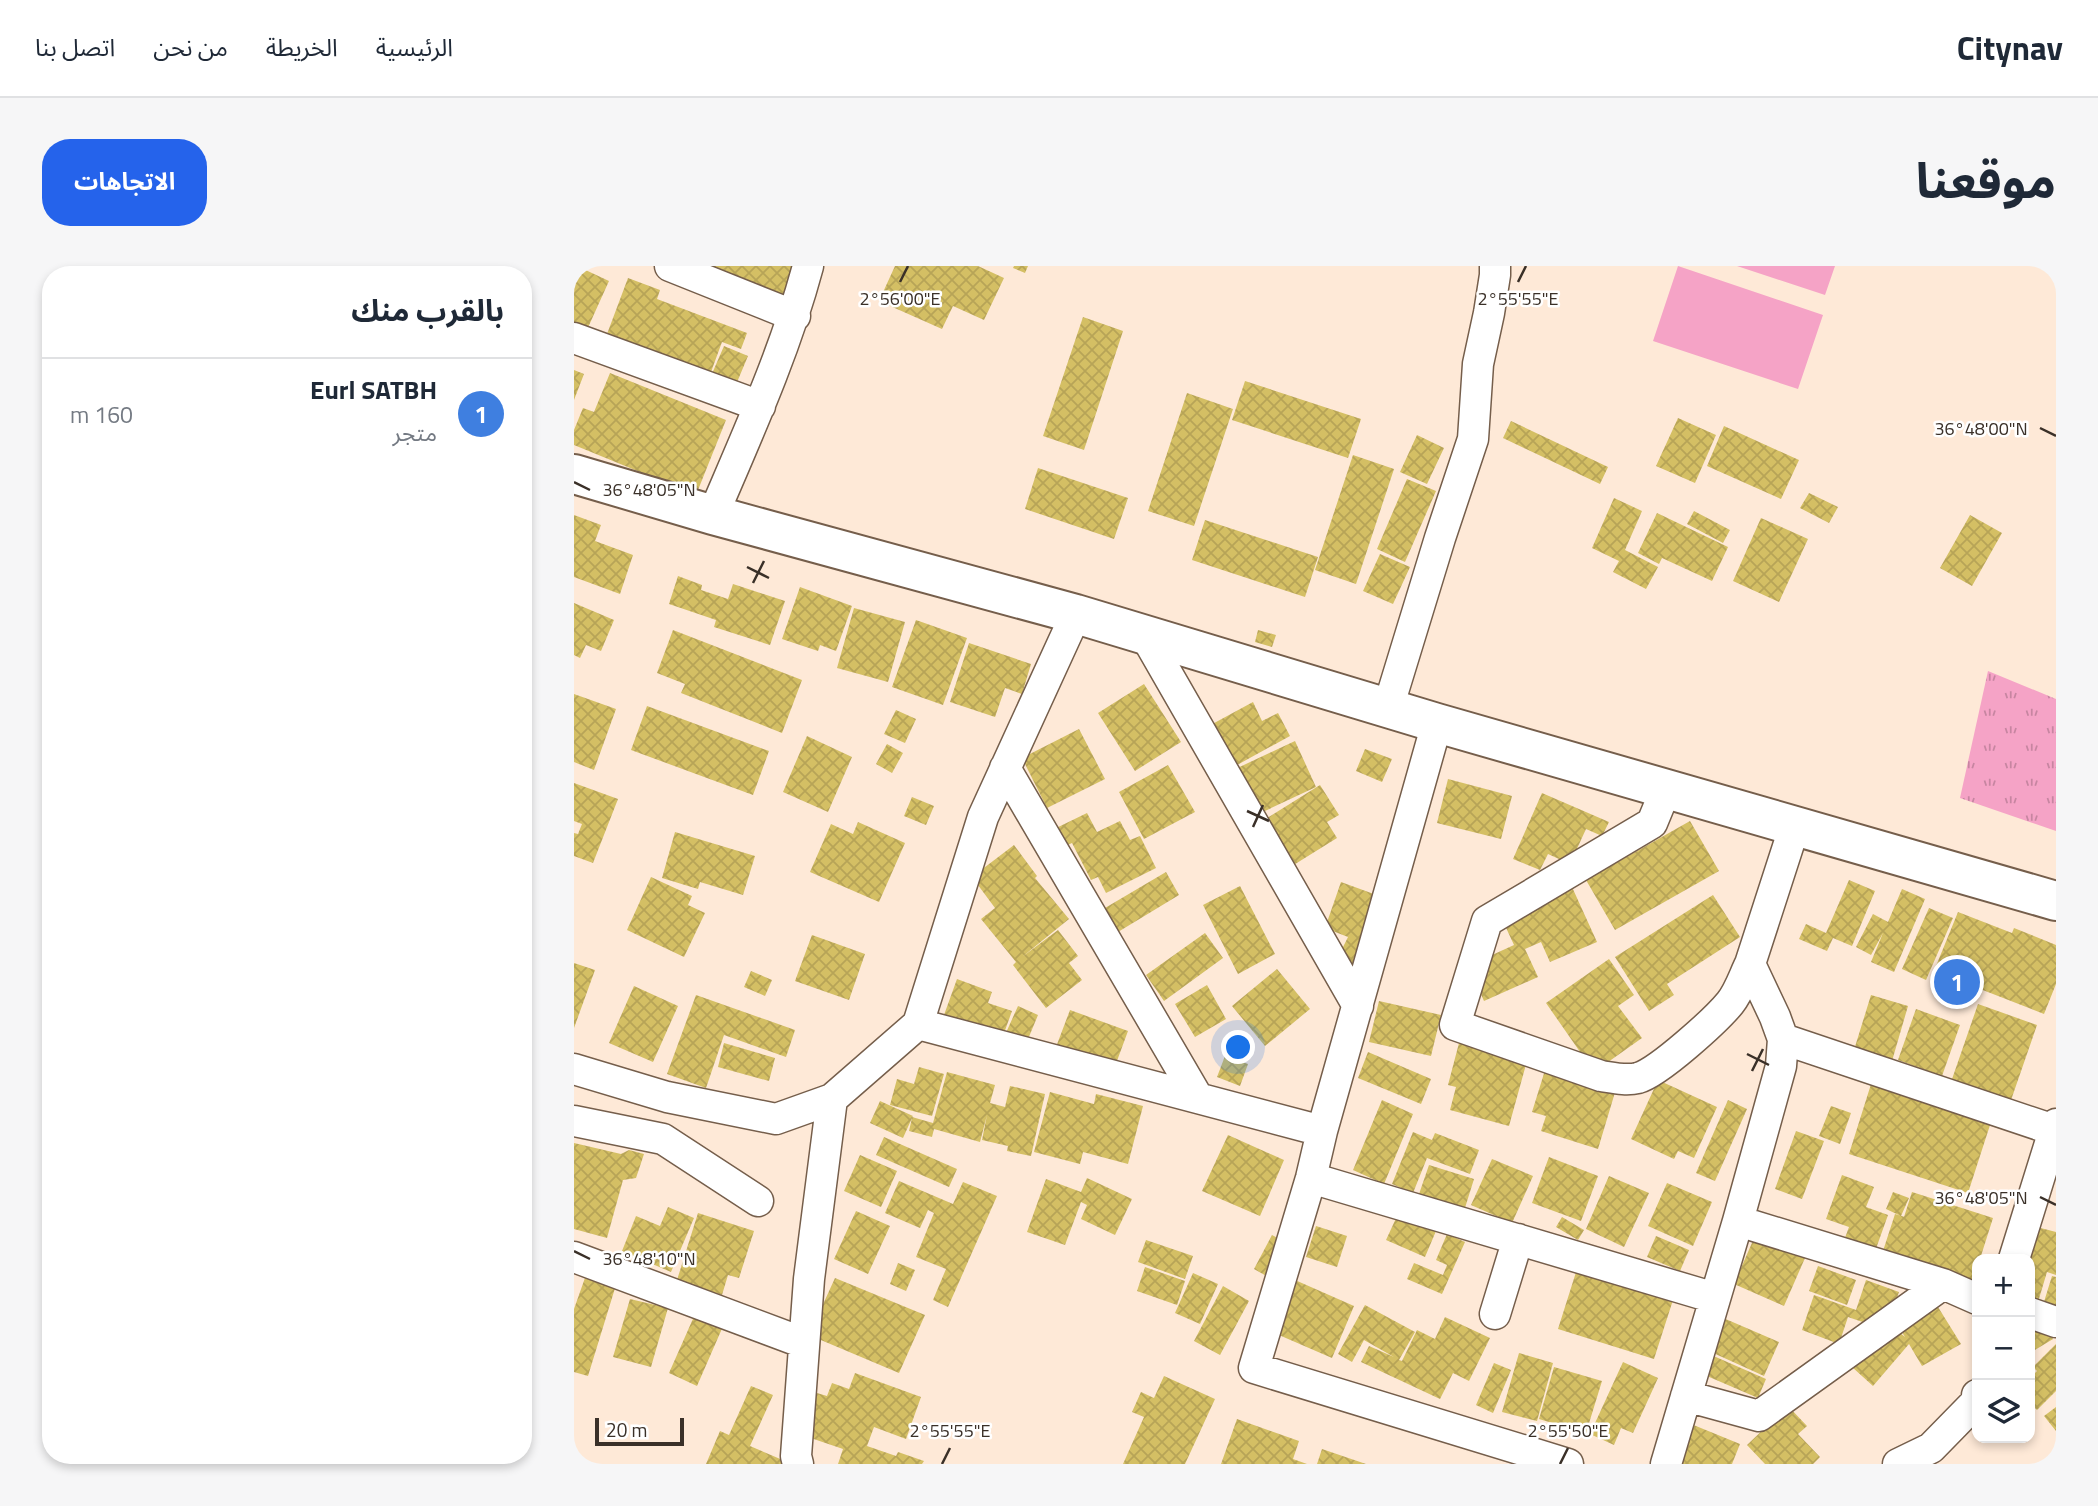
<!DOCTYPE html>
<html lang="ar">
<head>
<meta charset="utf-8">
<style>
	:root { --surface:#fff; --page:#f6f6f7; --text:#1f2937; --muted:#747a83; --line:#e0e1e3; --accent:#2563eb }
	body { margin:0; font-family:"Titillium Web","Noto Sans Arabic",sans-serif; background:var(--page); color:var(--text); direction:rtl }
	.controls { position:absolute; right:21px; bottom:21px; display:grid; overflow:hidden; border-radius:14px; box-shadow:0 4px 10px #0003 }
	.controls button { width:63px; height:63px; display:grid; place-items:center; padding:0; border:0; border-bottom:2px solid var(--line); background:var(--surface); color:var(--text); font:35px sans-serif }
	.scale { position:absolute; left:21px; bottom:18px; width:89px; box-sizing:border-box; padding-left:7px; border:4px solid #3a3028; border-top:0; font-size:19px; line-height:24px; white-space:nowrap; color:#3a3028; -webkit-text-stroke:5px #fff; paint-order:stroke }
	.you { position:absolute; left:665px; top:782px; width:24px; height:24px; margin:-18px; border:5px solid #fff; border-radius:50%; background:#1a73e8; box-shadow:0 0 0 10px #1a73e833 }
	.badge { display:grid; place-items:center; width:46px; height:46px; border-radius:50%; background:var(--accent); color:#fff; font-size:23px; font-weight:700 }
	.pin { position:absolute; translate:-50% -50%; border:4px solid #fff; box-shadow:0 2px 7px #0006 }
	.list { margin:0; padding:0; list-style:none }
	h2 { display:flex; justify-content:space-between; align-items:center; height:91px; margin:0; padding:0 28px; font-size:30px }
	h2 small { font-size:23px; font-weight:400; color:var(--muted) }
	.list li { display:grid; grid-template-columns:46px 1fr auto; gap:21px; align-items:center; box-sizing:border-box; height:112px; padding:0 28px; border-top:2px solid var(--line) }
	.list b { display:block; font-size:26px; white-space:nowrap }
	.list p { margin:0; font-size:23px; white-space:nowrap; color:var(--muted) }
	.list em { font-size:23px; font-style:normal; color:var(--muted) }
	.icon { flex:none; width:38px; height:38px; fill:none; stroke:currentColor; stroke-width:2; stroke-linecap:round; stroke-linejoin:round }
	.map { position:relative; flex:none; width:1482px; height:1198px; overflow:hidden; direction:ltr; border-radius:28px }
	header { display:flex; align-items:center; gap:42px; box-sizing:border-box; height:98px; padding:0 35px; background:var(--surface); border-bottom:2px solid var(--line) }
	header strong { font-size:33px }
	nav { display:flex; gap:38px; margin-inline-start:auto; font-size:24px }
	.intro { display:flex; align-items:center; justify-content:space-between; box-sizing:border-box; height:168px; padding:0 42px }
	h1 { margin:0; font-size:49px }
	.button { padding:18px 32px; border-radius:28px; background:var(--accent); color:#fff; font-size:24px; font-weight:700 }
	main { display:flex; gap:42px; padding:0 42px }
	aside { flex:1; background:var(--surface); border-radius:28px; box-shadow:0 4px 10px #0003 }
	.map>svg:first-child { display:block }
</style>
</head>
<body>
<header>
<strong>Citynav</strong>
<nav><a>الرئيسية</a><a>الخريطة</a><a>من نحن</a><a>اتصل بنا</a></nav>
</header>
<div class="intro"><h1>موقعنا</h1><a class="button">الاتجاهات</a></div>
<main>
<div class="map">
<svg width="1482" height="1198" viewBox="0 0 1482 1198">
	<defs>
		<pattern id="park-tufts" width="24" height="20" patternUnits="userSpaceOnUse" patternTransform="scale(1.75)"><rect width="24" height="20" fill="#f5a3c6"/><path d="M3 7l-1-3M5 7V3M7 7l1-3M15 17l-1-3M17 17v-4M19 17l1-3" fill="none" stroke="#c785a1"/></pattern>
		<pattern id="building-cross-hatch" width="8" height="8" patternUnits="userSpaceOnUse" patternTransform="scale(1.75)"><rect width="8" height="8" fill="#d4bf64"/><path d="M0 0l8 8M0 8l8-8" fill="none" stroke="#b7a457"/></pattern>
	</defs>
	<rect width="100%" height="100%" fill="#fee9d7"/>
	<path fill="url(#park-tufts)" d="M1414,405L1482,433V565L1386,532Z"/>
	<path fill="#f5a3c6" d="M1104,0L1249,49L1224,123L1079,75Z
		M1163,0H1261L1251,29Z"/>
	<path fill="url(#building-cross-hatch)" d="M3,0L35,15L12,66L0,61V7Z
		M124,0H221L206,36Z
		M321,0H404L430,12L410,54L379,40L368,63L305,35Z
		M440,0H454L451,7L439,2Z
		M54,12L86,24L83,33L173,67L167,83L148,76L137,106L33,68Z
		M509,51L549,65L510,184L469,170Z
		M150,80L174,90L161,121L137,110Z
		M0,104L10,108L0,134Z
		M36,107L152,154L122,229L0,179V164L9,142L20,146Z
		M671,115L787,153L774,192L658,154Z
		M613,127L659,143L620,260L574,245Z
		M1104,152L1142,169L1121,217L1082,200Z
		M937,155L1034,201L1026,218L929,172Z
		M1150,160L1225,194L1207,233L1133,200Z
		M843,169L870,182L853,218L826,206Z
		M779,189L820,203L782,318L741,304Z
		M464,202L554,232L540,273L451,243Z
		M833,213L862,225L831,296L803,283Z
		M1235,227L1264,241L1255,257L1226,242Z
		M1040,232L1068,245L1051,284L1084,301L1072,323L1039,306L1045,295L1018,282Z
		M1120,245L1156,264L1149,277L1113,258Z
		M1083,247L1154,281L1138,315L1088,292L1085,298L1064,287Z
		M0,249L27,259L21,275L59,289L46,328L0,311Z
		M1396,249L1428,267L1398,320L1366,302Z
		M1187,252L1234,273L1205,336L1159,315Z
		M631,254L744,291L731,331L618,294Z
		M806,288L836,301L819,338L789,325Z
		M104,310L128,319L127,324L154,333L159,318L211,335L196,379L140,361L142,354L95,338Z
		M226,321L278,340L262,385L246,379L244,385L208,373Z
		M0,337L40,354L27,385L12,379L6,392L0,389Z
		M280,342L331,356L314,416L263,402Z
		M342,354L393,372L369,439L318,421Z
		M99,364L228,414L208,467L107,427L111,418L83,407Z
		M684,364L702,369L698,381L681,376Z
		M395,377L457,398L448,428L431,422L421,451L376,436Z
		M570,418L607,476L561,505L524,447Z
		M0,428L42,443L20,504L0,496Z
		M679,436L688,455L704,447L716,470L654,504L631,462Z
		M73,440L195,485L179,529L57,484Z
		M322,444L342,453L331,477L310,468Z
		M505,463L531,513L473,542L448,492Z
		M233,470L278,491L254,546L209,526Z
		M721,475L742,521L678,551L657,505Z
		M313,478L329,487L318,507L302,498Z
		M791,483L818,493L808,516L782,505Z
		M594,499L621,546L570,573L545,526Z
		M874,513L938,530L927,573L863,557Z
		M0,517L44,533L19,597L0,590V567L4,568L8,558L0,555Z
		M746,519L765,549L753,556L763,572L718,600L690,554Z
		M968,527L1035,556L1028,570L1012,563L996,598L974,588L966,604L939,593Z
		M338,531L360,540L352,559L330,550Z
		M513,547L523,566L546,555L556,574L566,570L582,602L532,627L524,611L517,614L498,577L483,584L474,566Z
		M1116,555L1145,605L1041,664L1012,614Z
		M284,556L331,577L305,636L236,606L257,558L279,568Z
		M101,566L181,590L169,629L126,616L124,623L88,612Z
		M440,579L463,610L461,612L495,653L448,691L484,664L504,690L495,697L508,714L472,742L439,699L442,696L407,653L421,642L398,611Z
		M592,606L605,629L544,666L531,642Z
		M77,611L118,630L114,639L131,647L110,691L53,664Z
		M1275,614L1301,625L1278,680L1259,672L1253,685L1225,673L1232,658L1252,667Z
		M767,616L808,631L783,704L767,685L774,671L751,662Z
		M666,620L701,688L664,708L629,639Z
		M998,621L1023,676L976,696L967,676L951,683L964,711L910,735L894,700L940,679L928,653Z
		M1328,623L1351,633L1320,706L1297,696L1309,667L1297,689L1282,681L1299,648L1314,656Z
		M1139,629L1166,671L1093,718L1100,729L1075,745L1041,691Z
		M1355,642L1379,652L1352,714L1328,703Z
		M1384,646L1438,667L1440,662L1482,679V718L1470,748L1360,705Z
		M631,667L649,692L590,735L572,709Z
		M238,669L291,688L275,734L221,715Z
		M1035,693L1060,729L1044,740L1068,772L1020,806L972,737Z
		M0,697L21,704L0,762Z
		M703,703L736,743L691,780L658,740Z
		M177,705L198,714L191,730L170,721Z
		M383,713L418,726L414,737L438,745L429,770L370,749Z
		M633,719L652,753L621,771L601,738Z
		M60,720L104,740L79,796L35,777Z
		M122,729L221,764L212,791L150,769L132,822L93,808Z
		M1297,729L1334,740L1318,795L1280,784Z
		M805,735L867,749L857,790L795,776Z
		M1404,738L1463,759L1436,837L1377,816Z
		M444,740L464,749L452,778L431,769Z
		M1342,743L1386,759L1368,810L1324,794Z
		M496,744L554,765L540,803L482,781Z
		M150,777L201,792L195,815L144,801Z
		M885,777L953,795L935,860L876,844L882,821L874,819Z
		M794,786L857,813L847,838L784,812Z
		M651,790L674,798L666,820L643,811Z
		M345,801L370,808L358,850L316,839L323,813L340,818Z
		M972,801L1042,823L1024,883L967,865L972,850L958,846Z
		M373,806L421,819L416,837L431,841L436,820L471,828L457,890L433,885L434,880L408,874L413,849L406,876L360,863L358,871L335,865L338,852L329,872L296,857L306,835L339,850L338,851L359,857Z
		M1084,814L1143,841L1120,892L1104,885L1100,893L1057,873Z
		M1298,815L1417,856L1394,927L1275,888Z
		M476,826L520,838L522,828L569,840L554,898L509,886L506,898L460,886Z
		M808,834L839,848L810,918L779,904Z
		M1154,834L1173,843L1141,915L1122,907Z
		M1257,840L1277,847L1266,878L1245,870Z
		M1222,865L1250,875L1228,933L1201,923Z
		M839,866L858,874L861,867L905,884L896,908L853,892L839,927L818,918Z
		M654,869L710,894L686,950L628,925Z
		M310,871L383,903L375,921L302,889Z
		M0,877L47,888L55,884L70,888L62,912L49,914L33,972L0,963Z
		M286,889L323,905L307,941L270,925Z
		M975,891L1024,910L1007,955L958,937Z
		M918,893L959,910L938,957L897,939Z
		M855,899L900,913L890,945L844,931Z
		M1268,909L1300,921L1292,941L1314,949L1299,991L1268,980L1275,961L1252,953Z
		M1035,910L1075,927L1050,981L1012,963Z
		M513,912L558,933L541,969L507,953L513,939L507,936L491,979L453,966L472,913L507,926Z
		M325,915L379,938L389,916L423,930L374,1041L359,1034L372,1003L342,991L360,947L354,944L346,962L311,947Z
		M1093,917L1138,936L1119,980L1074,960Z
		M1319,926L1335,932L1327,950L1312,943Z
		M1338,926L1419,952L1406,993H1403V1001L1398,1016L1308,988L1321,948L1334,952L1330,951Z
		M94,941L120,952L97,1006L48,985L62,950L86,960Z
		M282,945L316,960L294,1008L260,993Z
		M124,947L180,965L165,1012L154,1009L148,1029L103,1014Z
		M824,948L862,965L851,991L812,974Z
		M988,951L1010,964L1004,974L982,961Z
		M1455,959L1482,966V1009L1473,1006L1464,1036L1456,1034V993H1445Z
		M742,960L773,970L763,1001L732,991Z
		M873,968L891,976L868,1028L833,1013L840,997L869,1009L873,999L862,994Z
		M698,969L715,978L696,1012L680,1003Z
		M1082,970L1115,984L1106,1005L1073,991Z
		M1181,970L1231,992L1210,1040L1160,1018Z
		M572,974L619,990L611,1013L564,996Z
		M324,997L341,1004L332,1025L316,1018Z
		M1244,1000L1282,1014L1273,1039L1235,1025Z
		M571,1001L611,1015L603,1039L563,1025Z
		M1003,1003L1099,1034L1080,1093L984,1063Z
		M619,1007L644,1018L626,1058L601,1047Z
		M12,1009L42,1019L14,1110L0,1106V1043Z
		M1478,1010L1482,1011V1043L1469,1039Z
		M261,1012L351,1049L325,1107L235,1069Z
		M721,1014L780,1040L758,1092L698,1066Z
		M1292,1014L1325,1026L1314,1057L1331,1071L1326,1063L1364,1041L1387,1078L1348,1100L1335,1078L1299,1120L1278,1101L1309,1063L1274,1051L1265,1078L1228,1064L1240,1029L1282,1044Z
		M649,1020L675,1035L646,1089L620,1075Z
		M56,1033L94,1042L77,1101L39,1091Z
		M791,1039L841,1066L825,1094L828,1095L843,1064L861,1073L871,1051L916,1072L895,1115L879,1107L866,1133L787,1096L795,1080L820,1091L790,1074L778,1096L764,1088Z
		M122,1046L150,1058L123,1120L95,1107Z
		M1140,1048L1205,1076L1190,1110L1126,1081Z
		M1468,1054L1479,1073L1456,1087V1062Z
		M1482,1078V1125L1463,1144L1456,1137V1112L1463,1105L1459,1101Z
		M945,1087L979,1097L963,1155L928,1146Z
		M1135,1088L1192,1113L1184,1132L1126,1107Z
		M1049,1096L1084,1112L1059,1167L1047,1162L1040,1179L1016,1168Z
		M920,1097L937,1104L919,1147L902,1139Z
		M980,1101L1028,1115L1012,1167L965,1153Z
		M281,1107L347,1131L332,1173L300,1161L293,1180L322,1190L324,1186L350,1195L348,1198H264L269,1183L228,1169L243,1127L253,1130L258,1117L275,1123Z
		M590,1110L641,1133L611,1198H549L570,1151L558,1146L567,1126L580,1132Z
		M177,1120L199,1129L176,1180L211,1195L210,1198H132L146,1165L155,1169Z
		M1214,1140L1233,1160L1224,1168L1246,1191L1239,1198H1191L1173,1179Z
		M1482,1141V1165L1470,1150Z
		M1100,1151L1166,1178L1158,1198H1080Z
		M663,1153L725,1175L719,1193L733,1198H647Z
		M748,1183L792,1198H743Z"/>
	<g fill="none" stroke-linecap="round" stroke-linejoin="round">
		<g stroke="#755e4b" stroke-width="33">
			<path id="street" d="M96,0L221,50
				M0,72L186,140
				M139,249C174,167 211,86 234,0
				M571,369L784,740
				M814,442L866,272L899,173L904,98L915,47L921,9V0
				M863,457L748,865L737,912L680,1102L994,1198
				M431,502L624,832
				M1092,523L1078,557L913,655L881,759L1027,810C1040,812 1052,815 1064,812C1085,806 1142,754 1156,737C1165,726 1170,710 1176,698
				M344,758L748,865
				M1209,773L1480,864
				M0,803L93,831L202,853L258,833L344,758L409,551L502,348
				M0,855L89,873L184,935
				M737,912L1141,1032
				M1164,955L1369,1018L1403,1033
				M0,991L230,1077
				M1440,993L1482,858
				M1456,1047L1482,1056
				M921,1048L944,973
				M1112,1130L1185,1150L1369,1018
				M224,1198L222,1190L235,1013L258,833
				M1092,1198L1164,955L1207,800L1209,773L1201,751L1176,698L1221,559
				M1324,1198L1357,1182L1403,1135V1129"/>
		</g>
		<g stroke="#755e4b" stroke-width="42">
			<path id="secondary" d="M0,208L139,249L502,348L863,457L1482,635"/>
		</g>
		<use href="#street" stroke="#fff" stroke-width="30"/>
		<use href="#secondary" stroke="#fff" stroke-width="38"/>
	</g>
	<path fill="none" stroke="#3a3028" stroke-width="2.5" d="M326,16L334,0M944,16L952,0M1466,162L1482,170M0,216L16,224M173,301L195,312M179,317L190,295M673,545L695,555M679,561L689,539M1173,788L1195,799M1178,805L1189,783M1466,931L1482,939M0,985L16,993M368,1198L376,1182M986,1198L994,1182"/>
	<g font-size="18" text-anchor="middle" fill="#3a3028" stroke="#fff" stroke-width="5" stroke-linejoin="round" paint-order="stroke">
		<text x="326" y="39">2°56'00"E</text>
		<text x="944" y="39">2°55'55"E</text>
		<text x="1407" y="169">36°48'00"N</text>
		<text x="75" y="230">36°48'05"N</text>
		<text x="1407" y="938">36°48'05"N</text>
		<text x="75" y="999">36°48'10"N</text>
		<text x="376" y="1171">2°55'55"E</text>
		<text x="994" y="1171">2°55'50"E</text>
	</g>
</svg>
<div class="controls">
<button>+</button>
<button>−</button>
<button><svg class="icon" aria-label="layers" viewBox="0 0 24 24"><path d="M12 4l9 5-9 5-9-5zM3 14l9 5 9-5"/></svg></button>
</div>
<div class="scale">20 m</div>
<div class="you"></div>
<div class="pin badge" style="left:1383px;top:716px;background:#3f7fe0">1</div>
</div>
<aside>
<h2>بالقرب منك<small></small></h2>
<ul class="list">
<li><span class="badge" style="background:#3f7fe0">1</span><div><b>Eurl SATBH</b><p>متجر</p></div><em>160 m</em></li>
</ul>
</aside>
</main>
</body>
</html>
